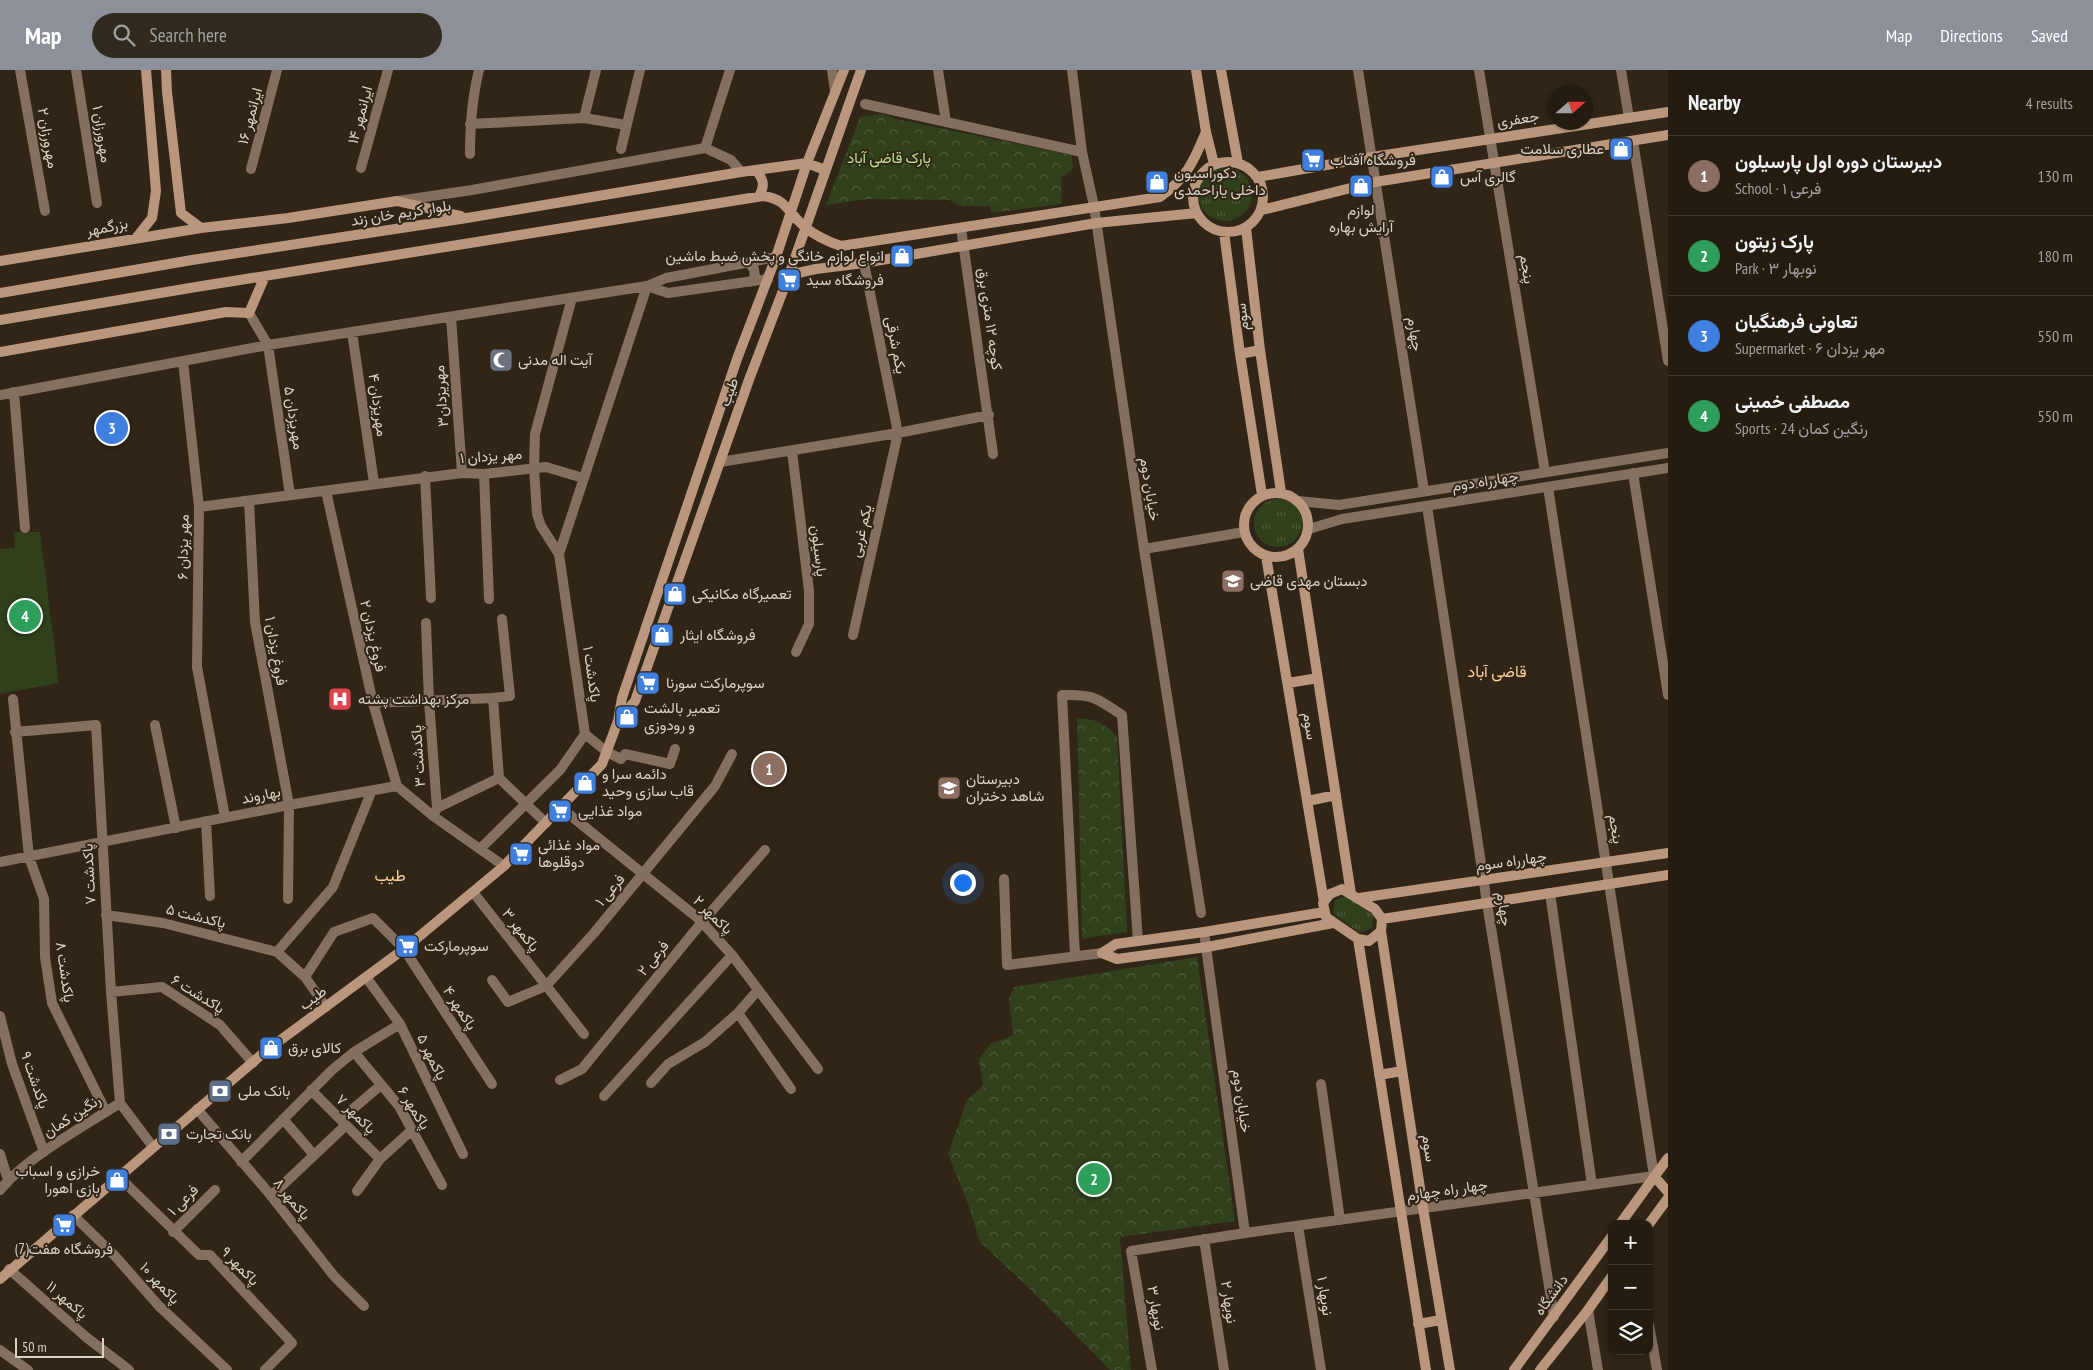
<!DOCTYPE html>
<html lang="en">
<head>
<meta charset="utf-8">
<style>
	:root { --surface:#241c10; --page:#30291e; --text:#f1f3f6; --muted:#a3a19f; --line:#413a30; --accent:#8c9099 }
	body { margin:0; font-family:"PT Sans Narrow",Vazirmatn,sans-serif; background:var(--page); color:var(--text) }
	.controls { position:absolute; right:15px; bottom:15px; display:grid; overflow:hidden; border-radius:10px; box-shadow:0 1px 4px #0004 }
	.controls button { width:45px; height:45px; display:grid; place-items:center; padding:0; border:0; border-bottom:1px solid var(--line); background:var(--surface); color:var(--text); font:25px sans-serif }
	.compass { position:absolute; left:1548px; top:15px; width:45px; height:45px; border-radius:50%; background:var(--surface); box-shadow:0 1px 4px #0004; rotate:69deg }
	.scale { position:absolute; left:15px; bottom:12px; width:89px; box-sizing:border-box; padding-left:5px; border:2px solid #d9d2c8; border-top:0; font-size:14px; line-height:18px; white-space:nowrap; color:#d9d2c8; -webkit-text-stroke:4px #302516; paint-order:stroke }
	.you { position:absolute; left:962px; top:812px; width:18px; height:18px; margin:-12px; border:4px solid #fff; border-radius:50%; background:#1a73e8; box-shadow:0 0 0 8px #1a73e833 }
	.badge { display:grid; place-items:center; width:32px; height:32px; border-radius:50%; background:var(--accent); color:#fff; font-size:16px; font-weight:700 }
	.pin { position:absolute; translate:-50% -50%; border:2px solid #fff; box-shadow:0 1px 5px #0006 }
	.list { margin:0; padding:0; list-style:none }
	h2 { display:flex; justify-content:space-between; align-items:center; height:65px; margin:0; padding:0 20px; font-size:21px }
	h2 small { font-size:16px; font-weight:400; color:var(--muted) }
	.list li { display:grid; grid-template-columns:32px 1fr auto; gap:15px; align-items:center; box-sizing:border-box; height:80px; padding:0 20px; border-top:1px solid var(--line) }
	.list b { display:block; font-size:19px; white-space:nowrap }
	.list p { margin:0; font-size:16px; white-space:nowrap; color:var(--muted) }
	.list em { font-size:16px; font-style:normal; color:var(--muted) }
	.icon { flex:none; width:28px; height:28px; fill:none; stroke:currentColor; stroke-width:2; stroke-linecap:round; stroke-linejoin:round }
	.map { position:relative; flex:none; width:1668px; height:1300px; overflow:hidden }
	header { display:flex; align-items:center; gap:30px; box-sizing:border-box; height:70px; padding:0 25px; background:var(--accent); color:#fff }
	header strong { font-size:24px }
	nav { display:flex; gap:28px; margin-inline-start:auto; font-size:18px }
	.search { width:350px; height:45px; background:var(--page); display:flex; align-items:center; gap:12px; box-sizing:border-box; padding:0 18px; border-radius:28px; color:var(--muted); font-size:19px }
	main { display:flex }
	aside { flex:1; background:var(--surface) }
	.map>svg:first-child { display:block }
</style>
</head>
<body>
<header>
<strong>Map</strong>
<div class="search"><svg class="icon" aria-label="search" viewBox="0 0 24 24"><circle cx="10" cy="10" r="6"/><path d="M15 15l6 6"/></svg>Search here</div>
<nav><a>Map</a><a>Directions</a><a>Saved</a></nav>
</header>
<main>
<div class="map">
<svg width="1668" height="1300" viewBox="0 0 1668 1300">
	<defs>
		<pattern id="grass-tufts" width="24" height="20" patternUnits="userSpaceOnUse" patternTransform="scale(1.25)"><rect width="24" height="20" fill="#2f401b"/><path d="M3 7l-1-3M5 7V3M7 7l1-3M15 17l-1-3M17 17v-4M19 17l1-3" fill="none" stroke="#4d5b3b"/></pattern>
		<pattern id="park-crowns" width="20" height="18" patternUnits="userSpaceOnUse" patternTransform="scale(1.25)"><rect width="20" height="18" fill="#2f401b"/><path d="M2 6a3 3 0 1 1 6 0M12 15a3 3 0 1 1 6 0" fill="none" stroke="#4d5b3b"/></pattern>
	</defs>
	<rect width="100%" height="100%" fill="#302516"/>
	<path fill="url(#grass-tufts)" d="M1198 124a27 27 0 1 1 54 0a27 27 0 1 1-54 0Z
		M1254 453a24 24 0 1 1 48 0a24 24 0 1 1-48 0Z
		M1347,826L1374,845L1372,858L1360,863L1333,843L1335,830Z"/>
	<path fill="url(#park-crowns)" d="M882,44L896,49L1072,85L1073,99L1061,108L1062,134L991,143L990,136H961L949,130L868,129L826,135L860,47Z
		M1077,648C1097,649 1103,653 1117,666L1127,862L1082,869Z
		M1197,887L1235,1151L1120,1167L1131,1300H1110L1031,1220L980,1172L968,1134L948,1084L967,1030L983,1016L979,990L990,974L1013,965L1009,929L1014,917Z"/>
	<path fill="#2f401b" d="M14,462H40L59,613L0,624V479L15,478Z"/>
	<g fill="none" stroke-linecap="round" stroke-linejoin="round">
		<path stroke="#856f5e" stroke-width="10" d="M20,0L45,141
			M76,0L97,133
			M832,0L835,21
			M938,0L946,52
			M1072,0L1082,82L1094,136L1144,479L1201,843
			M1358,0L1424,421
			M1479,0L1545,402
			M1621,0L1629,48
			M865,34L1082,82
			M584,48L596,0
			M470,54L584,48L626,55
			M1633,71L1668,291
			M705,78L730,0
			M621,79L640,0
			M470,84C470,55 472,28 479,0
			M361,98L388,0
			M251,99L277,0
			M961,158L993,384
			M249,243L268,275L290,425
			M451,247L462,403
			M352,262L374,413
			M14,322L25,458
			M0,325L183,291
			M792,381L809,521V554L796,582
			M720,392L898,363L989,345
			M1633,403L1668,625
			M484,404L489,529
			M425,406L431,528
			M326,421L373,633L397,716
			M249,431L255,552L289,735L288,829
			M1427,436L1487,833L1554,1247
			M199,437L462,403L484,404L546,397L583,408
			M1144,479L1244,462
			M502,549L510,626L493,628L499,708L546,753
			M426,553L429,631L437,738
			M853,565L898,363L864,193
			M13,629L29,787L44,829L45,887L52,933L106,1042
			M373,633L493,628
			M155,655L176,758
			M15,662L96,655L111,922L120,1033
			M585,664L607,682L621,689L625,684L670,694L675,679
			M560,737L699,849L732,885L818,999
			M435,742L437,738L499,708
			M225,747L197,597L199,437L183,291L268,275L647,216L559,484
			M206,751L210,826
			M480,779L560,700L585,664L559,484L541,456L537,444L534,398L535,364L572,228
			M0,792L289,735L397,716L433,746L504,796
			M1004,809L1007,895L1102,883
			M473,822L584,964
			M1550,823L1592,1115
			M106,845L163,853L277,882L305,907L326,937
			M277,882L333,817L372,720
			M1075,886L1062,625C1094,624 1096,628 1122,645L1138,871
			M305,907L334,862L373,848L404,879L492,1014
			M366,907L400,954L463,1084
			M492,910L508,932L546,916L594,863L715,716L732,684
			M758,920L738,943L791,1019
			M111,922L162,917L220,955L253,993
			M0,946L12,994L44,1082
			M354,982L399,1036L442,1115
			M560,1010L582,999L702,852L765,780
			M651,1013L668,994L705,972L738,943
			M1321,1014L1340,1150
			M311,1020L380,1089
			M604,1026L732,885
			M197,1039L268,1122L334,1206L364,1236
			M283,1049L314,1085
			M341,1049L381,1015
			M0,1084L8,1110
			M241,1092L332,1000L354,982L400,954
			M118,1106L199,1185H210L292,1273L265,1300
			M0,1120C28,1086 83,1057 120,1033L153,1077
			M357,1121L380,1089L412,1060
			M271,1126L346,1055
			M73,1145L115,1186L159,1236L227,1300
			M1298,1156L1321,1300
			M173,1162L215,1120
			M1245,1163L1654,1106L1548,417
			M1204,1169L1224,1300
			M9,1199L86,1267L129,1300
			M1588,1240L1598,1300
			M1649,1255L1657,1300
			M0,1280L28,1300
			M1152,1300L1131,1181L1245,1163L1204,862"/>
		<path stroke="#856f5e" stroke-width="10" d="M398,131L472,120L705,78L731,90L741,102
			M749,193L754,199L755,207L750,212
			M647,216L666,208L776,187
			M647,216L668,223L768,209
			M1298,431L1339,435L1668,383
			M1309,459L1342,449L1668,398"/>
		<path stroke="#ba977c" stroke-width="10" d="M166,0L167,22L181,143L201,158
			M1196,0L1206,62L1214,94
			M1221,0L1238,93
			M1193 127a35 35 0 1 1 70 0a35 35 0 1 1-70 0Z
			M756,100C764,110 765,116 759,126
			M1258,107L1372,87L1668,42
			M1262,140L1375,112L1668,65
			M1246,158L1260,280L1281,422
			M1224,162L1240,284L1262,425
			M136,168L152,148L156,121L146,0
			M0,191L201,158L288,148L397,131L461,146
			M789,205L816,199L864,193L1096,153L1197,143
			M0,223L192,190L467,148L741,102L807,93L825,100
			M0,250L196,217L763,126C788,129 788,144 806,158C816,166 829,172 841,176L1160,127C1186,109 1194,91 1206,62
			M0,282L226,242L249,243L265,206
			M1240,284L1260,280
			M1244 455a32 32 0 1 1 64 0a32 32 0 1 1-64 0Z
			M1298,479L1351,824
			M1266,486L1324,832
			M1288,613L1318,608
			M619,650L635,631L750,307L789,205L861,0
			M1308,731L1336,725
			M1342,819L1375,839L1382,849L1381,861L1369,871L1358,869L1326,847L1323,833L1330,824Z
			M1359,828L1668,783
			M1382,849L1668,805
			M1381,861L1423,1138L1450,1300
			M1358,869L1426,1300
			M1102,883L1117,889L1207,877L1333,853
			M1102,883L1116,874L1204,862L1324,842
			M1379,1005L1402,1001
			M1654,1106L1668,1122
			M1620,1154L1668,1088
			M1649,1154L1668,1128
			M0,1209L267,980L404,879L504,796L602,694L618,651L622,628L737,289L776,187L807,93L844,0
			M1418,1254L1441,1250
			M1514,1300L1612,1166
			M1540,1300L1588,1240L1612,1206"/>
	</g>
	<defs>
		<g id="shop-square" transform="scale(1.25)"><rect x="-9" y="-9" width="18" height="18" rx="4" fill="#3f7fe0" stroke="#302516"/><path d="M-5-2.5h2.3a2.7 3.5 0 0 1 5.4 0H5L5.5 6h-11ZM-1.5-2.5h3a1.5 2.3 0 0 0-3 0Z" fill="#fff"/></g>
		<g id="supermarket-square" transform="scale(1.25)"><rect x="-9" y="-9" width="18" height="18" rx="4" fill="#3f7fe0" stroke="#302516"/><path d="M-6-5.5h2.5l.6 2H6L4.5 2H-2.5L-4.4-4H-6ZM-1.5 3.2a1.3 1.3 0 1 0 .1 0ZM3 3.2a1.3 1.3 0 1 0 .1 0Z" fill="#fff"/></g>
		<g id="mosque-square" transform="scale(1.25)"><rect x="-9" y="-9" width="18" height="18" rx="4" fill="#6b7280" stroke="#302516"/><path d="M3.5-4.9A6 6 0 1 0 3.5 4.9A5 5 0 1 1 3.5-4.9Z" fill="#fff"/></g>
		<g id="school-square" transform="scale(1.25)"><rect x="-9" y="-9" width="18" height="18" rx="4" fill="#8d6e63" stroke="#302516"/><path d="M0-5L7-2L0 1L-7-2ZM-4 1L0 2.5L4 1V4Q0 6-4 4Z" fill="#fff"/></g>
		<g id="hospital-square" transform="scale(1.25)"><rect x="-9" y="-9" width="18" height="18" rx="4" fill="#e0444e" stroke="#302516"/><path d="M-5-5h3v3.5h4V-5h3V5h-3V1.5h-4V5h-3Z" fill="#fff"/></g>
		<g id="bank-square" transform="scale(1.25)"><rect x="-9" y="-9" width="18" height="18" rx="4" fill="#5c6f8a" stroke="#302516"/><path d="M-6-4H6V4H-6ZM0-2.3a2.3 2.3 0 1 0 0 4.6a2.3 2.3 0 1 0 0-4.6Z" fill="#fff"/></g>
	</defs>
	<g fill-rule="evenodd">
		<use href="#shop-square" x="1621" y="79"/>
		<use href="#supermarket-square" x="1313" y="90"/>
		<use href="#shop-square" x="1442" y="107"/>
		<use href="#shop-square" x="1157" y="112"/>
		<use href="#shop-square" x="1361" y="116"/>
		<use href="#shop-square" x="902" y="186"/>
		<use href="#supermarket-square" x="789" y="210"/>
		<use href="#mosque-square" x="501" y="290"/>
		<use href="#school-square" x="1233" y="511"/>
		<use href="#shop-square" x="675" y="524"/>
		<use href="#shop-square" x="662" y="565"/>
		<use href="#supermarket-square" x="648" y="613"/>
		<use href="#hospital-square" x="340" y="629"/>
		<use href="#shop-square" x="627" y="647"/>
		<use href="#shop-square" x="585" y="713"/>
		<use href="#school-square" x="949" y="718"/>
		<use href="#supermarket-square" x="560" y="741"/>
		<use href="#supermarket-square" x="521" y="784"/>
		<use href="#supermarket-square" x="407" y="876"/>
		<use href="#shop-square" x="271" y="978"/>
		<use href="#bank-square" x="220" y="1021"/>
		<use href="#bank-square" x="169" y="1064"/>
		<use href="#shop-square" x="117" y="1110"/>
		<use href="#supermarket-square" x="64" y="1155"/>
	</g>
	<g text-anchor="middle" stroke-width="4" stroke-linejoin="round" paint-order="stroke">
		<g font-size="15" fill="#d9d2c8" stroke="#302516">
			<text transform="translate(360 45) rotate(-75)" y="5">ایرانمهر ۱۴</text>
			<text transform="translate(250 46) rotate(-75)" y="5">ایرانمهر ۱۶</text>
			<text transform="translate(1518 49) rotate(-9)" y="5">جعفری</text>
			<text transform="translate(102 64) rotate(81)" y="5">مهرورزان ۱</text>
			<text transform="translate(48 68) rotate(80)" y="5">مهرورزان ۲</text>
			<text transform="translate(401 143) rotate(-9)" y="5">بلوار کریم خان زند</text>
			<text transform="translate(107 157) rotate(-11)" y="5">بزرگمهر</text>
			<text transform="translate(1527 199) rotate(81)" y="5">پنجم</text>
			<text transform="translate(1242 247) rotate(-96)" y="5">سوم</text>
			<text transform="translate(990 249) rotate(82)" y="5">کوچه ۱۲ متری برق</text>
			<text transform="translate(1415 264) rotate(81)" y="5">چهارم</text>
			<text transform="translate(896 275) rotate(79)" y="5">یکم شرقی</text>
			<text transform="translate(729 322) rotate(-70)" y="5">طیب</text>
			<text transform="translate(441 326) rotate(-94)" y="5">مهریزدان۳</text>
			<text transform="translate(378 335) rotate(82)" y="5">مهریزدان ۴</text>
			<text transform="translate(294 348) rotate(81)" y="5">مهریزدان ۵</text>
			<text transform="translate(491 386) rotate(-4)" y="5">مهر یزدان ۱</text>
			<text transform="translate(1485 411) rotate(-9)" y="5">چهارراه دوم</text>
			<text transform="translate(1150 419) rotate(81)" y="5">خیابان دوم</text>
			<text transform="translate(861 461) rotate(-77)" y="5">یکم غربی</text>
			<text transform="translate(183 477) rotate(-89)" y="5">مهر یزدان ۶</text>
			<text transform="translate(819 481) rotate(83)" y="5">پارسیلون</text>
			<text transform="translate(373 566) rotate(77)" y="5">فروغ یزدان ۲</text>
			<text transform="translate(276 581) rotate(80)" y="5">فروغ یزدان ۱</text>
			<text transform="translate(592 604) rotate(82)" y="5">پاکدشت ۱</text>
			<text transform="translate(1310 656) rotate(81)" y="5">سوم</text>
			<text transform="translate(418 686) rotate(-94)" y="5">پاکدشت ۳</text>
			<text transform="translate(261 725) rotate(-11)" y="5">بهاروند</text>
			<text transform="translate(1616 759) rotate(81)" y="5">پنجم</text>
			<text transform="translate(1511 791) rotate(-8)" y="5">چهارراه سوم</text>
			<text transform="translate(89 804) rotate(-93)" y="5">پاکدشت ۷</text>
			<text transform="translate(610 820) rotate(-50)" y="5">فرعی ۱</text>
			<text transform="translate(1504 839) rotate(81)" y="5">چهارم</text>
			<text transform="translate(713 845) rotate(44)" y="5">پاکمهر ۲</text>
			<text transform="translate(196 846) rotate(14)" y="5">پاکدشت ۵</text>
			<text transform="translate(521 860) rotate(52)" y="5">پاکمهر ۳</text>
			<text transform="translate(653 888) rotate(-51)" y="5">فرعی ۲</text>
			<text transform="translate(65 902) rotate(82)" y="5">پاکدشت ۸</text>
			<text transform="translate(198 924) rotate(32)" y="5">پاکدشت ۶</text>
			<text transform="translate(313 928) rotate(-37)" y="5">طیب</text>
			<text transform="translate(460 938) rotate(57)" y="5">پاکمهر ۴</text>
			<text transform="translate(432 987) rotate(64)" y="5">پاکمهر ۵</text>
			<text transform="translate(35 1010) rotate(71)" y="5">پاکدشت ۹</text>
			<text transform="translate(1242 1031) rotate(82)" y="5">خیابان دوم</text>
			<text transform="translate(414 1038) rotate(58)" y="5">پاکمهر ۶</text>
			<text transform="translate(356 1044) rotate(45)" y="5">پاکمهر ۷</text>
			<text transform="translate(72 1046) rotate(-33)" y="5">رنگین کمان</text>
			<text transform="translate(1429 1078) rotate(81)" y="5">سوم</text>
			<text transform="translate(1447 1120) rotate(-8)" y="5">چهار راه چهارم</text>
			<text transform="translate(292 1129) rotate(51)" y="5">پاکمهر ۸</text>
			<text transform="translate(183 1130) rotate(-45)" y="5">فرعی ۱</text>
			<text transform="translate(240 1196) rotate(46)" y="5">پاکمهر ۹</text>
			<text transform="translate(160 1213) rotate(47)" y="5">پاکمهر ۱۰</text>
			<text transform="translate(1551 1225) rotate(-54)" y="5">دانشگاه</text>
			<text transform="translate(1325 1226) rotate(81)" y="5">نوبهار ۱</text>
			<text transform="translate(67 1230) rotate(41)" y="5">پاکمهر ۱۱</text>
			<text transform="translate(1229 1232) rotate(82)" y="5">نوبهار ۲</text>
			<text transform="translate(1156 1238) rotate(80)" y="5">نوبهار ۳</text>
		</g>
		<g font-size="15" fill="#d9d2c8" stroke="#302516" text-anchor="start">
			<text x="1604" y="84" text-anchor="end">عطاری سلامت</text>
			<text x="1330" y="95">فروشگاه آفتاب</text>
			<text x="1174" y="108">دکوراسیون<tspan x="1174" dy="17">داخلی یاراحمدی</tspan></text>
			<text x="1460" y="112">گالری آس</text>
			<text x="1361" y="145" text-anchor="middle">لوازم<tspan x="1361" dy="17">آرایش بهاره</tspan></text>
			<text x="884" y="191" text-anchor="end">انواع لوازم خانگی و پخش ضبط ماشین</text>
			<text x="806" y="215">فروشگاه سید</text>
			<text x="518" y="295">آیت اله مدنی</text>
			<text x="1250" y="516">دبستان مهدی قاضی</text>
			<text x="692" y="529">تعمیرگاه مکانیکی</text>
			<text x="680" y="570">فروشگاه ایثار</text>
			<text x="666" y="618">سوپرمارکت سورنا</text>
			<text x="358" y="634">مرکز بهداشت پشته</text>
			<text x="644" y="643">تعمیر بالشت<tspan x="644" dy="17">و رودوزی</tspan></text>
			<text x="602" y="709">دائمه سرا و<tspan x="602" dy="17">قاب سازی وحید</tspan></text>
			<text x="966" y="714">دبیرستان<tspan x="966" dy="17">شاهد دختران</tspan></text>
			<text x="578" y="746">مواد غذایی</text>
			<text x="538" y="780">مواد غذائی<tspan x="538" dy="17">دوقلوها</tspan></text>
			<text x="424" y="881">سوپرمارکت</text>
			<text x="288" y="983">کالای برق</text>
			<text x="238" y="1026">بانک ملی</text>
			<text x="186" y="1069">بانک تجارت</text>
			<text x="100" y="1106" text-anchor="end">خرازی و اسباب<tspan x="100" dy="17">بازی اهورا</tspan></text>
			<text x="64" y="1184" text-anchor="middle">فروشگاه هفت(7)</text>
		</g>
		<g font-size="15" fill="#bbe291" stroke="#302516">
			<text x="889" y="93">پارک قاضی آباد</text>
		</g>
		<g font-size="16" fill="#fccf9f" stroke="#302516">
			<text x="1497" y="607">قاضی آباد</text>
			<text x="390" y="811">طیب</text>
		</g>
	</g>
</svg>
<div class="controls">
<button>+</button>
<button>−</button>
<button><svg class="icon" aria-label="layers" viewBox="0 0 24 24"><path d="M12 4l9 5-9 5-9-5zM3 14l9 5 9-5"/></svg></button>
</div>
<svg class="compass" viewBox="-18 -18 36 36"><path d="M0-13l5 13h-10z" fill="#e53935"/><path d="M0 13l5-13h-10z" fill="#a3a19f"/></svg>
<div class="scale">50 m</div>
<div class="you"></div>
<div class="pin badge" style="left:769px;top:699px;background:#8d6e63">1</div>
<div class="pin badge" style="left:1094px;top:1109px;background:#2e9e5b">2</div>
<div class="pin badge" style="left:112px;top:358px;background:#3f7fe0">3</div>
<div class="pin badge" style="left:25px;top:546px;background:#2e9e5b">4</div>
</div>
<aside>
<h2>Nearby<small>4 results</small></h2>
<ul class="list">
<li><span class="badge" style="background:#8d6e63">1</span><div><b>دبیرستان دوره اول پارسیلون</b><p>School · فرعی ۱</p></div><em>130 m</em></li>
<li><span class="badge" style="background:#2e9e5b">2</span><div><b>پارک زیتون</b><p>Park · نوبهار ۳</p></div><em>180 m</em></li>
<li><span class="badge" style="background:#3f7fe0">3</span><div><b>تعاونی فرهنگیان</b><p>Supermarket · مهر یزدان ۶</p></div><em>550 m</em></li>
<li><span class="badge" style="background:#2e9e5b">4</span><div><b>مصطفی خمینی</b><p>Sports · رنگین کمان 24</p></div><em>550 m</em></li>
</ul>
</aside>
</main>
</body>
</html>
